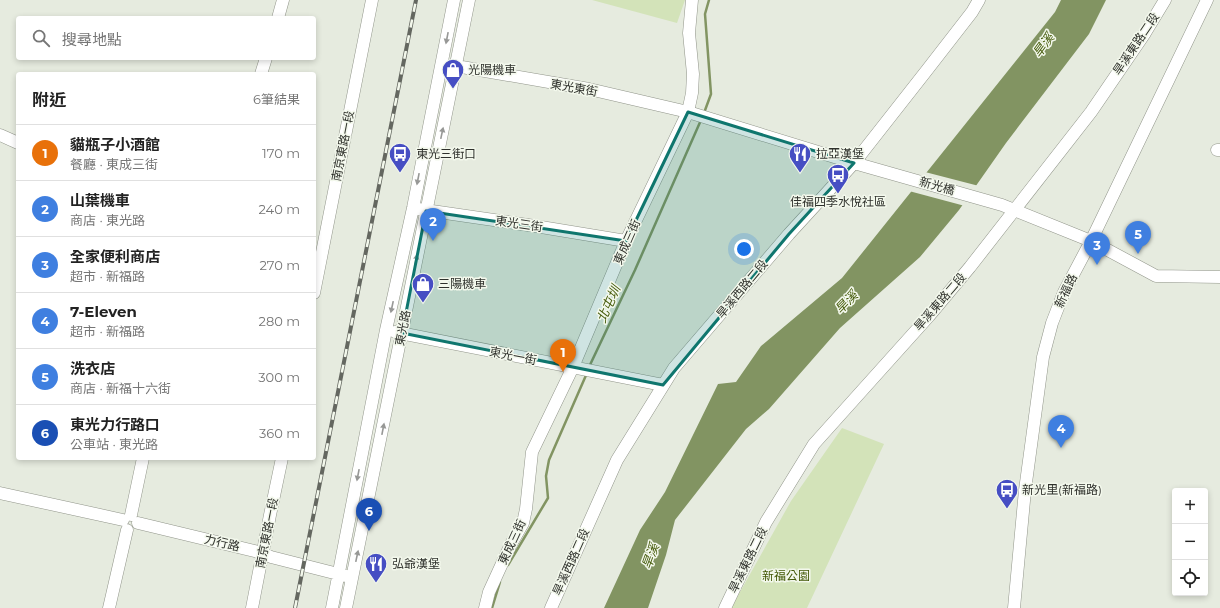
<!DOCTYPE html>
<html lang="zh-TW">
<head>
<meta charset="utf-8">
<style>
	:root { --surface:#fff; --page:#f2f2f2; --text:#222; --muted:#767676; --line:#e0e0e0; --accent:#0b8043 }
	body { margin:0; font-family:Montserrat,"Noto Sans TC",sans-serif; background:var(--page); color:var(--text) }
	.controls { position:absolute; right:12px; bottom:12px; display:grid; overflow:hidden; border-radius:4px; box-shadow:0 2px 6px #0003 }
	.controls button { width:36px; height:36px; display:grid; place-items:center; padding:0; border:0; border-bottom:1px solid var(--line); background:var(--surface); color:var(--text); font:20px sans-serif }
	.you { position:absolute; left:744px; top:249px; width:14px; height:14px; margin:-10px; border:3px solid #fff; border-radius:50%; background:#1a73e8; box-shadow:0 0 0 6px #1a73e833 }
	.badge { display:grid; place-items:center; width:26px; height:26px; border-radius:50%; background:var(--accent); color:#fff; font-size:13px; font-weight:700 }
	.pin { position:absolute; translate:-50% -33px; filter:drop-shadow(0 1px 2px #0008) }
	.pin::after { content:''; position:absolute; top:21px; width:14px; height:12px; background:inherit; clip-path:polygon(0 0,100% 0,50% 100%) }
	.list { margin:0; padding:0; list-style:none }
	h2 { display:flex; justify-content:space-between; align-items:center; height:52px; margin:0; padding:0 16px; font-size:17px }
	h2 small { font-size:13px; font-weight:400; color:var(--muted) }
	.list li { display:grid; grid-template-columns:26px 1fr auto; gap:12px; align-items:center; box-sizing:border-box; height:56px; padding:0 16px; border-top:1px solid var(--line) }
	.list b { display:block; font-size:15px; white-space:nowrap }
	.list p { margin:0; font-size:13px; white-space:nowrap; color:var(--muted) }
	.list em { font-size:13px; font-style:normal; color:var(--muted) }
	.icon { flex:none; width:22px; height:22px; fill:none; stroke:currentColor; stroke-width:2; stroke-linecap:round; stroke-linejoin:round }
	.map { position:relative; flex:none; width:1220px; height:608px; overflow:hidden }
	.search { position:absolute; background:var(--surface); box-shadow:0 2px 6px #0003; left:16px; top:16px; width:300px; height:44px; display:flex; align-items:center; gap:10px; box-sizing:border-box; padding:0 14px; border-radius:4px; color:var(--muted); font-size:15px }
	.panel { position:absolute; background:var(--surface); box-shadow:0 2px 6px #0003; left:16px; top:72px; width:300px; height:388px; border-radius:4px }
	.map>svg:first-child { display:block }
</style>
</head>
<body>
<div class="map">
<svg width="1220" height="608" viewBox="0 0 1220 608">
	<rect width="100%" height="100%" fill="#e6ebdf"/>
	<path fill="#d3e3b9" d="M592,0H685L677,23Z
		M842,428L884,444L807,608H731L791,501Z"/>
	<path fill="#829462" d="M1061,0H1106L1089,34L1006,143L959,210L920,257L840,328L769,409L746,429L675,520L666,555L648,608H604L640,530L665,492L718,384L736,382L761,346L842,278L1055,12Z"/>
	<path fill="#e6ebdf" d="M925,172L979,186L965,206L909,191Z"/>
	<g fill="none" stroke-linecap="round" stroke-linejoin="round">
		<path stroke="#829462" stroke-width="2.5" d="M704,113L711,94L705,14L709,0
			M589,367L635,270L701,120
			M508,565L548,498L546,476L549,460L587,373
			M492,608L500,582"/>
		<g stroke="#91958a" stroke-width="13">
			<path id="minor" d="M278,18L283,0
				M456,66L589,89L688,112L854,163L1002,205L1091,241L1156,276L1220,277
				M261,74L266,58
				M0,135L18,143
				M1217,150H1220
				M418,209L535,226L626,241
				M314,293L372,0
				M395,332L663,385
				M0,493L123,520
				M131,515L143,458
				M138,523L263,553L271,557L346,576
				M109,608L127,530
				M252,608L270,515L282,458
				M332,608L386,330L413,208L454,0
				M346,608L469,0
				M485,608L489,592L511,544L523,523L526,509L532,452L573,367L626,241L688,112L692,93L693,74L689,33L692,0
				M551,608L617,460L674,368L789,234L854,163L927,70L972,12L979,0
				M725,608L766,522L814,444L929,316L970,267L1091,112L1145,33L1165,0
				M1014,608L1025,490L1043,357L1052,323L1064,292L1091,241L1207,0"/>
		</g>
		<use href="#minor" stroke="#fff" stroke-width="12"/>
		<g stroke="#646760" stroke-width="4">
			<path id="rail" d="M295,608L416,0"/>
		</g>
		<use href="#rail" stroke="#f3f8ec" stroke-width="2.5" stroke-dasharray="8" stroke-linecap="butt"/>
	</g>
	<defs><path id="oneway-solid" d="M-6-.8H1V-3.2L6.5 0L1 3.2V.8H-6Z"/></defs>
	<g fill="#979896">
		<use href="#oneway-solid" transform="translate(447 38) rotate(101)"/>
		<use href="#oneway-solid" transform="translate(442 133) rotate(-78)"/>
		<use href="#oneway-solid" transform="translate(418 179) rotate(101)"/>
		<use href="#oneway-solid" transform="translate(416 260) rotate(-79)"/>
		<use href="#oneway-solid" transform="translate(392 307) rotate(102)"/>
		<use href="#oneway-solid" transform="translate(383 429) rotate(-79)"/>
		<use href="#oneway-solid" transform="translate(358 475) rotate(101)"/>
		<use href="#oneway-solid" transform="translate(357 556) rotate(-78)"/>
	</g>
	<path fill="#0f766e" fill-opacity="0.2" stroke="#0f766e" stroke-width="3" stroke-linejoin="round" d="M688,112L854,163L789,234L663,385L402,333L426,211L626,241Z"/>
	<defs>
		<g id="shop-pin" transform="scale(1.15)"><path d="M0 17L-7.5 6A9.5 9.5 0 1 1 7.5 6Z" fill="#464ec3" stroke="#f3f8ec"/><path d="M-5-2.5h2.3a2.7 3.5 0 0 1 5.4 0H5L5.5 6h-11ZM-1.5-2.5h3a1.5 2.3 0 0 0-3 0Z" fill="#fff"/></g>
		<g id="bus-pin" transform="scale(1.15)"><path d="M0 17L-7.5 6A9.5 9.5 0 1 1 7.5 6Z" fill="#464ec3" stroke="#f3f8ec"/><path d="M-5-6H5V4H4V6H2V4H-2V6H-4V4H-5ZM-3.5-4V0h7V-4ZM-3.5 1.2v1.5H-2V1.2ZM2 1.2v1.5H3.5V1.2Z" fill="#fff"/></g>
		<g id="restaurant-pin" transform="scale(1.15)"><path d="M0 17L-7.5 6A9.5 9.5 0 1 1 7.5 6Z" fill="#464ec3" stroke="#f3f8ec"/><path d="M-5-6h1v4h1v-4h1v4h1v-4h1v5L-1.5 .5V6h-2V.5L-5-1ZM5-6V6H3V1.5H1.5Q1.5-4 5-6Z" fill="#fff"/></g>
	</defs>
	<g fill-rule="evenodd">
		<use href="#shop-pin" x="453" y="70"/>
		<use href="#bus-pin" x="400" y="154"/>
		<use href="#restaurant-pin" x="800" y="154"/>
		<use href="#bus-pin" x="838" y="175"/>
		<use href="#shop-pin" x="423" y="284"/>
		<use href="#bus-pin" x="1007" y="490"/>
		<use href="#restaurant-pin" x="376" y="564"/>
	</g>
	<g text-anchor="middle" stroke-width="3" stroke-linejoin="round" paint-order="stroke">
		<g font-size="12" fill="#2f312c" stroke="#f3f8ec">
			<text transform="translate(1136 44) rotate(-56)" y="4">旱溪東路二段</text>
			<text transform="translate(574 88) rotate(10)" y="4">東光東街</text>
			<text transform="translate(343 146) rotate(-79)" y="4">南京東路一段</text>
			<text transform="translate(937 186) rotate(16)" y="4">新光橋</text>
			<text transform="translate(519 224) rotate(8)" y="4">東光三街</text>
			<text transform="translate(627 242) rotate(-66)" y="4">東成三街</text>
			<text transform="translate(742 289) rotate(-50)" y="4">旱溪西路二段</text>
			<text transform="translate(1066 291) rotate(-65)" y="4">新福路</text>
			<text transform="translate(940 302) rotate(-49)" y="4">旱溪東路二段</text>
			<text transform="translate(403 328) rotate(-79)" y="4">東光路</text>
			<text transform="translate(513 356) rotate(11)" y="4">東光一街</text>
			<text transform="translate(267 533) rotate(-79)" y="4">南京東路一段</text>
			<text transform="translate(512 542) rotate(-65)" y="4">東成三街</text>
			<text transform="translate(222 543) rotate(13)" y="4">力行路</text>
			<text transform="translate(748 560) rotate(-64)" y="4">旱溪東路二段</text>
			<text transform="translate(571 562) rotate(-66)" y="4">旱溪西路二段</text>
		</g>
		<g font-size="12" fill="#2f312c" stroke="#f3f8ec" text-anchor="start">
			<text x="468" y="74">光陽機車</text>
			<text x="416" y="158">東光三街口</text>
			<text x="816" y="158">拉亞漢堡</text>
			<text x="838" y="206" text-anchor="middle">佳福四季水悅社區</text>
			<text x="438" y="288">三陽機車</text>
			<text x="1022" y="494">新光里(新福路)</text>
			<text x="392" y="568">弘爺漢堡</text>
		</g>
		<g font-size="12" fill="#435907" stroke="#f3f8ec">
			<text x="786" y="580">新福公園</text>
		</g>
		<g font-size="13" font-style="italic" fill="#455b0b" stroke="#f3f8ec">
			<text transform="translate(1043 45) rotate(-54)" y="5">旱溪</text>
			<text transform="translate(846 302) rotate(-46)" y="5">旱溪</text>
			<text transform="translate(608 304) rotate(-66)" y="5">北屯圳</text>
			<text transform="translate(650 556) rotate(-70)" y="5">旱溪</text>
		</g>
	</g>
</svg>
<div class="controls">
<button>+</button>
<button>−</button>
<button><svg class="icon" aria-label="locate" viewBox="0 0 24 24"><circle cx="12" cy="12" r="6"/><path d="M12 2v4M12 18v4M2 12h4M18 12h4"/></svg></button>
</div>
<div class="you"></div>
<div class="pin badge" style="left:563px;top:372px;background:#e8710a">1</div>
<div class="pin badge" style="left:433px;top:241px;background:#3f7fe0">2</div>
<div class="pin badge" style="left:1097px;top:265px;background:#3f7fe0">3</div>
<div class="pin badge" style="left:1061px;top:448px;background:#3f7fe0">4</div>
<div class="pin badge" style="left:1138px;top:254px;background:#3f7fe0">5</div>
<div class="pin badge" style="left:369px;top:531px;background:#1a4fb4">6</div>
<div class="search"><svg class="icon" aria-label="search" viewBox="0 0 24 24"><circle cx="10" cy="10" r="6"/><path d="M15 15l6 6"/></svg>搜尋地點</div>
<section class="panel">
<h2>附近<small>6筆結果</small></h2>
<ul class="list">
<li><span class="badge" style="background:#e8710a">1</span><div><b>貓瓶子小酒館</b><p>餐廳 · 東成三街</p></div><em>170 m</em></li>
<li><span class="badge" style="background:#3f7fe0">2</span><div><b>山葉機車</b><p>商店 · 東光路</p></div><em>240 m</em></li>
<li><span class="badge" style="background:#3f7fe0">3</span><div><b>全家便利商店</b><p>超市 · 新福路</p></div><em>270 m</em></li>
<li><span class="badge" style="background:#3f7fe0">4</span><div><b>7-Eleven</b><p>超市 · 新福路</p></div><em>280 m</em></li>
<li><span class="badge" style="background:#3f7fe0">5</span><div><b>洗衣店</b><p>商店 · 新福十六街</p></div><em>300 m</em></li>
<li><span class="badge" style="background:#1a4fb4">6</span><div><b>東光力行路口</b><p>公車站 · 東光路</p></div><em>360 m</em></li>
</ul>
</section>
</div>
</body>
</html>
